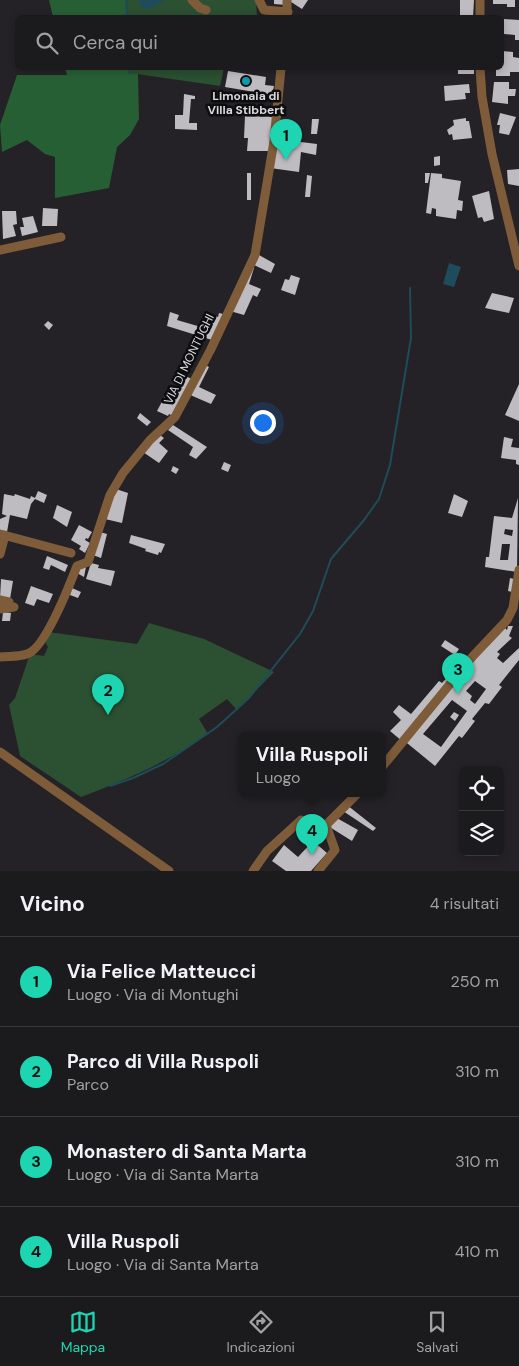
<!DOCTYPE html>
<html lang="it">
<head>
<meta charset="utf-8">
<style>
	:root { --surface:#1b1a1c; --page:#282729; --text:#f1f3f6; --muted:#a0a1a3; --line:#39383b; --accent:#1dd5b1 }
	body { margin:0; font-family:"DM Sans",sans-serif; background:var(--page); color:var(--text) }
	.controls { position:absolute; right:15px; bottom:15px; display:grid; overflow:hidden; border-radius:8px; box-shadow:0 2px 8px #0003 }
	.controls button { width:45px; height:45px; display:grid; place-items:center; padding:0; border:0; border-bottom:1px solid var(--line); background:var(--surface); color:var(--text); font:25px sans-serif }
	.you { position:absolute; left:262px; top:422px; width:18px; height:18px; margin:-12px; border:4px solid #fff; border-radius:50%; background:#1a73e8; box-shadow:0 0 0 8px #1a73e833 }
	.badge { display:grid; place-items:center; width:32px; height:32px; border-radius:50%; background:var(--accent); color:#111; font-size:16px; font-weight:700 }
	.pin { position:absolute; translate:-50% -41px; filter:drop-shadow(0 1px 2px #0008) }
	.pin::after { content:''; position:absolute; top:26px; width:18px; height:15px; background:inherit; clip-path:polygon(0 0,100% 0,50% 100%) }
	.popup { position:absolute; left:238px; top:732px; width:148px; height:65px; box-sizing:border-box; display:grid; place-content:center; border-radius:8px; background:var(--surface); filter:drop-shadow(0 1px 4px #0005); font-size:16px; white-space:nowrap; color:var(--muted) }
	.popup b { font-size:19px; color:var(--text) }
	.popup::after { content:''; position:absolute; left:50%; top:100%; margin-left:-10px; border:10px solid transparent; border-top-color:var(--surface) }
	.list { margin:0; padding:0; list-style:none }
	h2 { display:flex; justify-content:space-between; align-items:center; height:65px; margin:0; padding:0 20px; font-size:21px }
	h2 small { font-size:16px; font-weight:400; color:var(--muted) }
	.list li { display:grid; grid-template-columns:32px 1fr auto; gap:15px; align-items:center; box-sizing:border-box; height:90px; padding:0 20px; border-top:1px solid var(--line) }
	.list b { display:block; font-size:19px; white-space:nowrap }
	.list p { margin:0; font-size:16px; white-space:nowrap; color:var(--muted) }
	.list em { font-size:16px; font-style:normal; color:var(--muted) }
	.icon { flex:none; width:28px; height:28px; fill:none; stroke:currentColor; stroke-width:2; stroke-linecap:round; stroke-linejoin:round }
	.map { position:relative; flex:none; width:519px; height:871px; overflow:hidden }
	.search { position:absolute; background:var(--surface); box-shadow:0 2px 8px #0003; left:15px; right:15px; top:15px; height:55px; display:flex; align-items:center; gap:12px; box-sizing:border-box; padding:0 18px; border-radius:8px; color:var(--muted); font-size:19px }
	.sheet { height:425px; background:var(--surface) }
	nav { display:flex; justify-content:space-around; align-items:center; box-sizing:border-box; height:70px; border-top:1px solid var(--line); background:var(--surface); font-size:14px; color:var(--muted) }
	nav a { display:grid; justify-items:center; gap:2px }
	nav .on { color:var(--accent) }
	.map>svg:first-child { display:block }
</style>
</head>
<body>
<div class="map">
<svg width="519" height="871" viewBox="0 0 519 871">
	<rect width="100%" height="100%" fill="#242226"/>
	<path fill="#2b5032" d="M127,0H256L257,18L128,17Z
		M130,68H224L220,86L130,73Z
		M149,623L204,639L274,672L237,710L227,699L199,719L208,734C168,762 126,780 81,797L20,756L9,705L15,698L30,654L44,656L48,647L44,640L48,632L137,644Z"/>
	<path fill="#275f34" d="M49,0H127L128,17H53Z
		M65,68H130V73L138,74L139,119L130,135L117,147L109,188L55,198V157L45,154L27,140L2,152L0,125L17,75H67Z"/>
	<path fill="#1e4c5a" d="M139,0H165C154,4 151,14 139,5Z
		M449,263L461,267L454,287L443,284Z"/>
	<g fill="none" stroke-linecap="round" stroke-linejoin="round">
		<path stroke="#1e4c5a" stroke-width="2" d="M126,0L127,18
			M129,68V73
			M110,786L133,778L163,764L217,727L249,698L300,634L313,611L331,559L364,520L379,499L390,465L411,338L410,288"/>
	</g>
	<path fill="#bfbcc1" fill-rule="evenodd" d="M274,0H285L286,5L274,4Z
		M288,0H308L302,9Z
		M460,0H474L473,18H460Z
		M493,0H515V7H507V4H493Z
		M504,19L519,20V40H515V35L504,34Z
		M502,51L513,52V57L519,58V72H510V76H496V68H502Z
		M458,68H474V74H458Z
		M228,71L266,77L265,85L274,86L272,95L225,87Z
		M494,82H509V89H516L515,96H508V104L492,102Z
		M469,84L470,93H465L466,99L445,101L444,86Z
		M184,94L195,96V99H191L189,123H197V130L175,129V115H183Z
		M500,113L516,117L509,135L499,133L500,125H497Z
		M245,116L273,117L271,151H247L248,138H244Z
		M466,118V121H469L472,138L453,140L452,134L449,135L447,130L454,125L453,120Z
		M312,119H319L317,134H311Z
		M293,141L317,144L316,155L301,152L299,172L270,168L275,143L292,145Z
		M440,156V165L434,166V157Z
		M519,169V186L508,184L507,170Z
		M247,173H251V200H247Z
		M425,173H430L428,183H425Z
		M431,173L442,174V178L461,181L458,200L463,201L462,211L457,210L456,219L436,216V209L432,208L431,214L426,213Z
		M307,175L312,176L310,197H305Z
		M489,191L494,219L484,222L482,217L478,218L472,196Z
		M43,208L58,209L57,226H42Z
		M2,211H16L17,224L13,225L16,236L3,239Z
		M33,216L38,232L22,236L20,227H24L22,218Z
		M259,255L275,264L271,273L254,265Z
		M251,266L254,268L249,284L261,289L257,297L253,295L244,315L230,311Z
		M291,275L300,278L295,295L281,290L285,279L289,280Z
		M492,293L514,298L509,313L485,308Z
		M170,312L179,315L177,320L201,327L204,313L218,317L219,313L223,314L212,340L167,326Z
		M48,321L53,325L49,330L44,325Z
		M203,364L209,367L199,387L216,395L211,404L188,394Z
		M176,372L192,379L173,416L169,414L168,416L157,411L167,392L175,394L180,386L171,382Z
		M519,384V421L505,415Z
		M140,413L151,422L147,426L137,418Z
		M173,425L207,447L196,459L189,455L193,447L168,430Z
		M160,435L164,438L159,443L168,451L159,463L143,452Z
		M504,437L513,439L511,447L519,448V465L516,464V460L501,458Z
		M224,462L231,465L228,472L221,469Z
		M173,466L179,469L176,474L171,471Z
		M116,489L128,493L122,523L105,519Z
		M38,491L47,495L44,503L35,499L31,504L27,519L10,515L7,532L0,530V519L7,516L2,514L4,494L14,496L15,494L30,499L31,496L35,498Z
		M454,494L468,501L462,517L448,513Z
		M518,498L517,572L485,567L486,557H489L494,516L512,518ZM505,529L513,530L512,536L504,534ZM502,544H510L508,560H500Z
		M57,505L72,512L67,527L53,518Z
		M79,525L92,532L88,539L86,538L85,540L90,543L85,553L79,549L81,546L71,540Z
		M100,532L107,534L101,558L93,555Z
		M131,535L165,544L161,553L159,552L158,555L145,551L146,549L129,543Z
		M47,556L68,565L65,572L51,565L49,570L43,568Z
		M91,563L99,565L98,568L115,571L111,586L86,579Z
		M79,567H86L84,577L77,573Z
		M510,578L514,579L512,592L508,591Z
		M1,579L13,581L10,599L0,598Z
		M31,586L53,594L49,603L37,599L34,606L25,603Z
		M72,588L81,592L78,598L70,595Z
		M3,612L11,613L10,621H2Z
		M508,626H513L509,636L512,638L497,652L500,654L497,658L503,663L519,648V660L499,685L502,687L489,704L485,703L472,719L475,721L462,738L459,736L435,766L407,743L403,745L463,672L505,628L507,630ZM475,681L486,689L475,704L470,700L472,696L466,691ZM452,700L467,711L441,747L423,734Z
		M445,640L459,649L455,655L441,646Z
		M455,669L460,673L402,741L390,731L401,720L393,712L399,705L411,714L439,681L442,683Z
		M454,712L459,715L455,721L450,717Z
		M347,805L376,828L373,831L343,811Z
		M335,817L358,830L352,841L328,826Z
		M313,841L327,853L311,871H286L272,861L284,845L298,857Z"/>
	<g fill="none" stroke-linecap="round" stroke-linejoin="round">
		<path stroke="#7f5c39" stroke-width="9" d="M192,0L200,8L206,10
			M259,0L264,10L288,12
			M287,0V17
			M480,18V0
			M480,68L482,97L492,154L519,266
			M0,250L61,237
			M0,534L71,553
			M0,554L5,535
			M0,600L9,602
			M0,609L14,607
			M0,657C9,656 19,657 27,654C45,649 70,584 77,566L88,562L110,495L123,473L150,440L175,417L211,349L255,255L274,141L281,68
			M0,752L169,871
			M382,767L473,656L507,620L513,608L519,570
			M253,871L267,851L301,820
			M318,871L335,850L326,825L357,794"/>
	</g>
	<circle fill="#0f9aa8" stroke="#0d0c0e" stroke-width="2" cx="246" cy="81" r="5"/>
	<g text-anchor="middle" stroke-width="5" stroke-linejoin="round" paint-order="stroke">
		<g font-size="12" font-weight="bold" fill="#d9d8db" stroke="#0d0c0e">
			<text x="246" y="100">Limonaia di<tspan x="246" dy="14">Villa Stibbert</tspan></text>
		</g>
		<g font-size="12" fill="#d9d8db" stroke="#0d0c0e">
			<text transform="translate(189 359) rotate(-64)" y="4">VIA DI MONTUGHI</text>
		</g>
	</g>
</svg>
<div class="controls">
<button><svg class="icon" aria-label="locate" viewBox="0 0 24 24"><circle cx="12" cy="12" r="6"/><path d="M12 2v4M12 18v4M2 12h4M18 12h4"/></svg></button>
<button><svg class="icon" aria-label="layers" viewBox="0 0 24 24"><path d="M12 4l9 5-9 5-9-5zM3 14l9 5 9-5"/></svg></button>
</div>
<div class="you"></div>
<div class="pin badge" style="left:286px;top:160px">1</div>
<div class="pin badge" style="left:108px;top:715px">2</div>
<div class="pin badge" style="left:458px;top:694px">3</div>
<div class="pin badge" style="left:312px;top:855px">4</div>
<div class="popup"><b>Villa Ruspoli</b>Luogo</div>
<div class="search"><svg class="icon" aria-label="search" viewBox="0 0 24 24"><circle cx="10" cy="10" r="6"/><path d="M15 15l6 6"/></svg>Cerca qui</div>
</div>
<section class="sheet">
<h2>Vicino<small>4 risultati</small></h2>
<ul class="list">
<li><span class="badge">1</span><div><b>Via Felice Matteucci</b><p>Luogo · Via di Montughi</p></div><em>250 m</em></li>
<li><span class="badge">2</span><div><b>Parco di Villa Ruspoli</b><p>Parco</p></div><em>310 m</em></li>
<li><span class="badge">3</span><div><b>Monastero di Santa Marta</b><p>Luogo · Via di Santa Marta</p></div><em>310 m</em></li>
<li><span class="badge">4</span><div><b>Villa Ruspoli</b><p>Luogo · Via di Santa Marta</p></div><em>410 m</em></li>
</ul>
</section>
<nav>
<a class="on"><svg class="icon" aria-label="map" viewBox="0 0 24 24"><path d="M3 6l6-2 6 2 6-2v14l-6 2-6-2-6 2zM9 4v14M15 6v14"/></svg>Mappa</a>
<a><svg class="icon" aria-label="directions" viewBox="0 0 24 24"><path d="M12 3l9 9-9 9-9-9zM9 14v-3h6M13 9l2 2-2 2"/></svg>Indicazioni</a>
<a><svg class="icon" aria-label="saved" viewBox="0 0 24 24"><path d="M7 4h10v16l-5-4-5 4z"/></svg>Salvati</a>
</nav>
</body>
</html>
